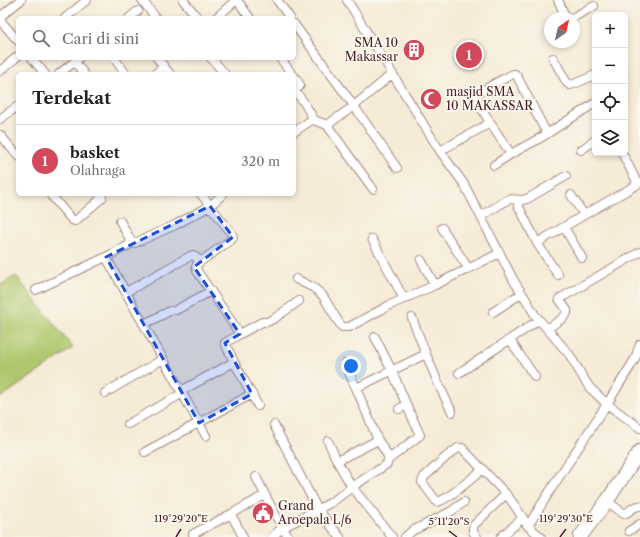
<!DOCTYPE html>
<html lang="id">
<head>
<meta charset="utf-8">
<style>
	:root { --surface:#fff; --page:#f2f2f2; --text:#222; --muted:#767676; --line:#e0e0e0; --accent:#d1495b }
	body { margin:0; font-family:"Libre Caslon Text",serif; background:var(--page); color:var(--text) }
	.controls { position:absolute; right:12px; top:12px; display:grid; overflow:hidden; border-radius:6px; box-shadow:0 2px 6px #0003 }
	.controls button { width:36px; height:36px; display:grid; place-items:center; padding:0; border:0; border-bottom:1px solid var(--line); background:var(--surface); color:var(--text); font:20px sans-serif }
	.compass { position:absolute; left:544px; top:12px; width:36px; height:36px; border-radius:50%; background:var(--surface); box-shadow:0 2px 6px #0003; rotate:34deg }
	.you { position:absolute; left:351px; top:366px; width:14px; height:14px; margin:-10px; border:3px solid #fff; border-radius:50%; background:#1a73e8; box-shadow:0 0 0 6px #1a73e833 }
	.badge { display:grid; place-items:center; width:26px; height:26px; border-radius:50%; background:var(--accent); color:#fff; font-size:13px; font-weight:700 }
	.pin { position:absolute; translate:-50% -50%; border:2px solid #fff; box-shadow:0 1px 4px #0006 }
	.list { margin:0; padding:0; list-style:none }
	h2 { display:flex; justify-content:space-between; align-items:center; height:52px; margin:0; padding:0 16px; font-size:17px }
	h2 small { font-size:13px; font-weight:400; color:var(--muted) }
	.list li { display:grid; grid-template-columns:26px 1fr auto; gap:12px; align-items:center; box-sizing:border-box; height:72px; padding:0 16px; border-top:1px solid var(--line) }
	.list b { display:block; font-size:15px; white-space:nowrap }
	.list p { margin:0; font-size:13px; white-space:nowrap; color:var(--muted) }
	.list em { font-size:13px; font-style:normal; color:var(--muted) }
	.icon { flex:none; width:22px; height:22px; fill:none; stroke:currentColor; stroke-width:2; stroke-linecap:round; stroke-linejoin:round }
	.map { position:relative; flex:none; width:640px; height:537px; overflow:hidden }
	.search { position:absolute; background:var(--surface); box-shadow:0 2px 6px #0003; left:16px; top:16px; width:280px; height:44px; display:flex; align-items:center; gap:10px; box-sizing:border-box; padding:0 14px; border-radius:6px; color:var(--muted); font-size:15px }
	.panel { position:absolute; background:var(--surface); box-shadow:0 2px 6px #0003; left:16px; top:72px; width:280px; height:124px; border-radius:6px }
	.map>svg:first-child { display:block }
</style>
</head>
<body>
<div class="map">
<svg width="640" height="537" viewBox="0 0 640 537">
	<rect width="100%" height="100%" fill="#fbf7ec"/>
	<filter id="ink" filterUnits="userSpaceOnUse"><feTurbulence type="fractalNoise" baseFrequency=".025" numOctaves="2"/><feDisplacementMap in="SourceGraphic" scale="8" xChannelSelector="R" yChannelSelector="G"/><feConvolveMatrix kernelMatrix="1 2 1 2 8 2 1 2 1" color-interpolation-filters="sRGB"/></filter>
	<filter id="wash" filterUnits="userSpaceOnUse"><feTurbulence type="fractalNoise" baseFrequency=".012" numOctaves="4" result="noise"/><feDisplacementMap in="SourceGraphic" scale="16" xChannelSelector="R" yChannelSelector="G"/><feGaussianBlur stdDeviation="0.9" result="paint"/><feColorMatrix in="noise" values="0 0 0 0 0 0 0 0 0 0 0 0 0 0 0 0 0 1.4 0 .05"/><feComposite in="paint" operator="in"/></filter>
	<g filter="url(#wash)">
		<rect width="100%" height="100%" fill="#f5ebd6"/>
		<path fill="#afc86d" stroke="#7c744c" d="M16,276L73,348L0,398V285Z"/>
	</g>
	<g filter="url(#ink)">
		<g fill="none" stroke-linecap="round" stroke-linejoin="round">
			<g stroke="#a08580" stroke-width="10">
				<path id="minor" d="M142,0L156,18
					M183,0L198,18
					M237,0L250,18
					M277,0L290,18
					M347,0L440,151L464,184L514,281L525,298L535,315L569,354L584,379L590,388L607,404L640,428
					M558,0L566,18
					M0,17L21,0
					M65,18L87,0
					M129,18L138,11
					M216,18L236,0
					M572,18L594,6
					M0,20L18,41
					M294,24L354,106L397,168
					M32,58L45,74
					M114,58L126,74
					M157,58L170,74
					M211,58L225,74
					M280,58L292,74
					M553,58L567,83L570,85L574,84L595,75
					M75,62L84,74
					M0,71L18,56
					M59,74L79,58
					M155,74L164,66
					M294,76L300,85L299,87L294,91
					M295,91L305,104L314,120
					M0,119L18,106
					M327,125L354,106L392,74
					M294,132L310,121L314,120L327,125L373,189
					M0,135L18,156
					M581,150L595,140
					M440,151L490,123
					M622,153L638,184
					M511,154L490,123L477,100C477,99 476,98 477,97C478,91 506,78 513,74H515L517,76L547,134
					M494,165L511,154L542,137L581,112L595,103
					M50,194L72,220L75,221L102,198L99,194
					M201,194L232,234L233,237L232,239L197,264L196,267L197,271L240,334L262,322H267L275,318L299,301
					M571,195L584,215L640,183
					M518,205L537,243L584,215
					M481,216L509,199L522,200L527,199L566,176
					M120,221L131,241L133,243H135L175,225L210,206L223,194
					M564,227L582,258
					M442,228L468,268
					M372,239L404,299
					M537,243L558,275
					M106,257L181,391L234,362
					M421,260L435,285L500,253
					M296,279L314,288L323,296L336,318L342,327H349L390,305L435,285
					M36,290L106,257L133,243
					M126,292L190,256L193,255L200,261
					M176,310L211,291
					M493,312L522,293
					M144,324L170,311
					M547,329L563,318L567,313V310L559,299L640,252
					M240,334L225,343L234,362L258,406
					M375,337L392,371L407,406L420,435L388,460
					M510,340L535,377
					M426,354L439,385L452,412
					M345,364L356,388
					M459,373L539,320
					M181,391L206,436
					M105,393L163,359
					M399,409L406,405
					M128,424L183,393
					M274,425L318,510L340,537
					M328,441L337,461L352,487L392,537
					M145,452L252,394
					M337,461L378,440
					M483,469C473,477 448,500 437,502L422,482L424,477L446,457L458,448H462L506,494L513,503L528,526
					M256,477L282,528L289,537
					M607,501L624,514C631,512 631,506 640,506
					M629,531L640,524
					M194,537L193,534L231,514
					M243,537L231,514L265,495
					M272,537L282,528L332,502L352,487L387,464L388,460V456L378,440L356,388L426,354L412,318
					M405,537L412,531L450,512L464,502
					M477,537L473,532V526L506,494
					M501,537L523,518
					M541,537L528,526L557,480L607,404L635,359L640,344"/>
			</g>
			<g stroke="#a08580" stroke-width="15">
				<path id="primary" d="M580,537L607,501L640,451"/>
			</g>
			<use href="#minor" stroke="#fff" stroke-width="8"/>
			<use href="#primary" stroke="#fff" stroke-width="13"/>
		</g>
	</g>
	<path fill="#1d4ed8" fill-opacity="0.2" stroke="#1d4ed8" stroke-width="3" stroke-dasharray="8 5" stroke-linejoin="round" d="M210,206L233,237L194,267L240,334L225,343L252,394L199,423L106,257Z"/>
	<path fill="none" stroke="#4a1f2b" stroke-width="1.5" d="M449,531L457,537M176,537L181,529M560,537L566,529"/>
	<defs>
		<g id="building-disc" transform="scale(1.15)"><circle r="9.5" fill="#d1495b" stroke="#fbf7ec"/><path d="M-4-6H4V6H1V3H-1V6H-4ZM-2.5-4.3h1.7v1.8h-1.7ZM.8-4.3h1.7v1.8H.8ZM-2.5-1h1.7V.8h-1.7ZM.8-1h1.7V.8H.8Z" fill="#fff"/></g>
		<g id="mosque-disc" transform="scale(1.15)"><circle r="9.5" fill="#d1495b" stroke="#fbf7ec"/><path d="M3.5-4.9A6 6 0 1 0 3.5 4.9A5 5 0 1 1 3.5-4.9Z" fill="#fff"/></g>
		<g id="civic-disc" transform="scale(1.15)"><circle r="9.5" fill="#d1495b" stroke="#fbf7ec"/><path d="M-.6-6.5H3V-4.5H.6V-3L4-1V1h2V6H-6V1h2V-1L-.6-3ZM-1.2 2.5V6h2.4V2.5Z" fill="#fff"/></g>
	</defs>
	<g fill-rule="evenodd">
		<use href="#building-disc" x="414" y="50"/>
		<use href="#mosque-disc" x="431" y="99"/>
		<use href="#civic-disc" x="263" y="513"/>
	</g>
	<g text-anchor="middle" stroke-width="4" stroke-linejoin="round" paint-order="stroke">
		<g font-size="12" fill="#4a1f2b" stroke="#fbf7ec" text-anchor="start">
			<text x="398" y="47" text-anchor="end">SMA 10<tspan x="398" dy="14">Makassar</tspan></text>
			<text x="446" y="96">masjid SMA<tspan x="446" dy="14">10 MAKASSAR</tspan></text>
			<text x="278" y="510">Grand<tspan x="278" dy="14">Aroepala L/6</tspan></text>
		</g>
	</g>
	<g font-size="10" text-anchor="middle" fill="#4a1f2b" stroke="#fbf7ec" stroke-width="4" stroke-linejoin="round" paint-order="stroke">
		<text x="181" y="522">119°29'20"E</text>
		<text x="566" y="522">119°29'30"E</text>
		<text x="449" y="525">5°11'20"S</text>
	</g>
</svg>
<div class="controls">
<button>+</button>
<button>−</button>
<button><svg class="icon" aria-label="locate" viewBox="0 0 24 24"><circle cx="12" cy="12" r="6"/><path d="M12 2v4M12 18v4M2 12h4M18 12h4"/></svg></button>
<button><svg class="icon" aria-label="layers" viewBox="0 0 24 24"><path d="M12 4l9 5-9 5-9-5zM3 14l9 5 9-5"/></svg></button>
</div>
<svg class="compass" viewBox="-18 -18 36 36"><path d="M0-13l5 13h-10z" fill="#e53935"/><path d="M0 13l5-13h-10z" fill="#767676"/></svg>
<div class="you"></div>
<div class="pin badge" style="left:469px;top:55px">1</div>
<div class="search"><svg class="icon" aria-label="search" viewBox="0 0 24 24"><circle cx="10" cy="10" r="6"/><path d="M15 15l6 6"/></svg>Cari di sini</div>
<section class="panel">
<h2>Terdekat<small></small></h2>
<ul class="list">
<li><span class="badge">1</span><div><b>basket</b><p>Olahraga</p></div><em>320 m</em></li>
</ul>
</section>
</div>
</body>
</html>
